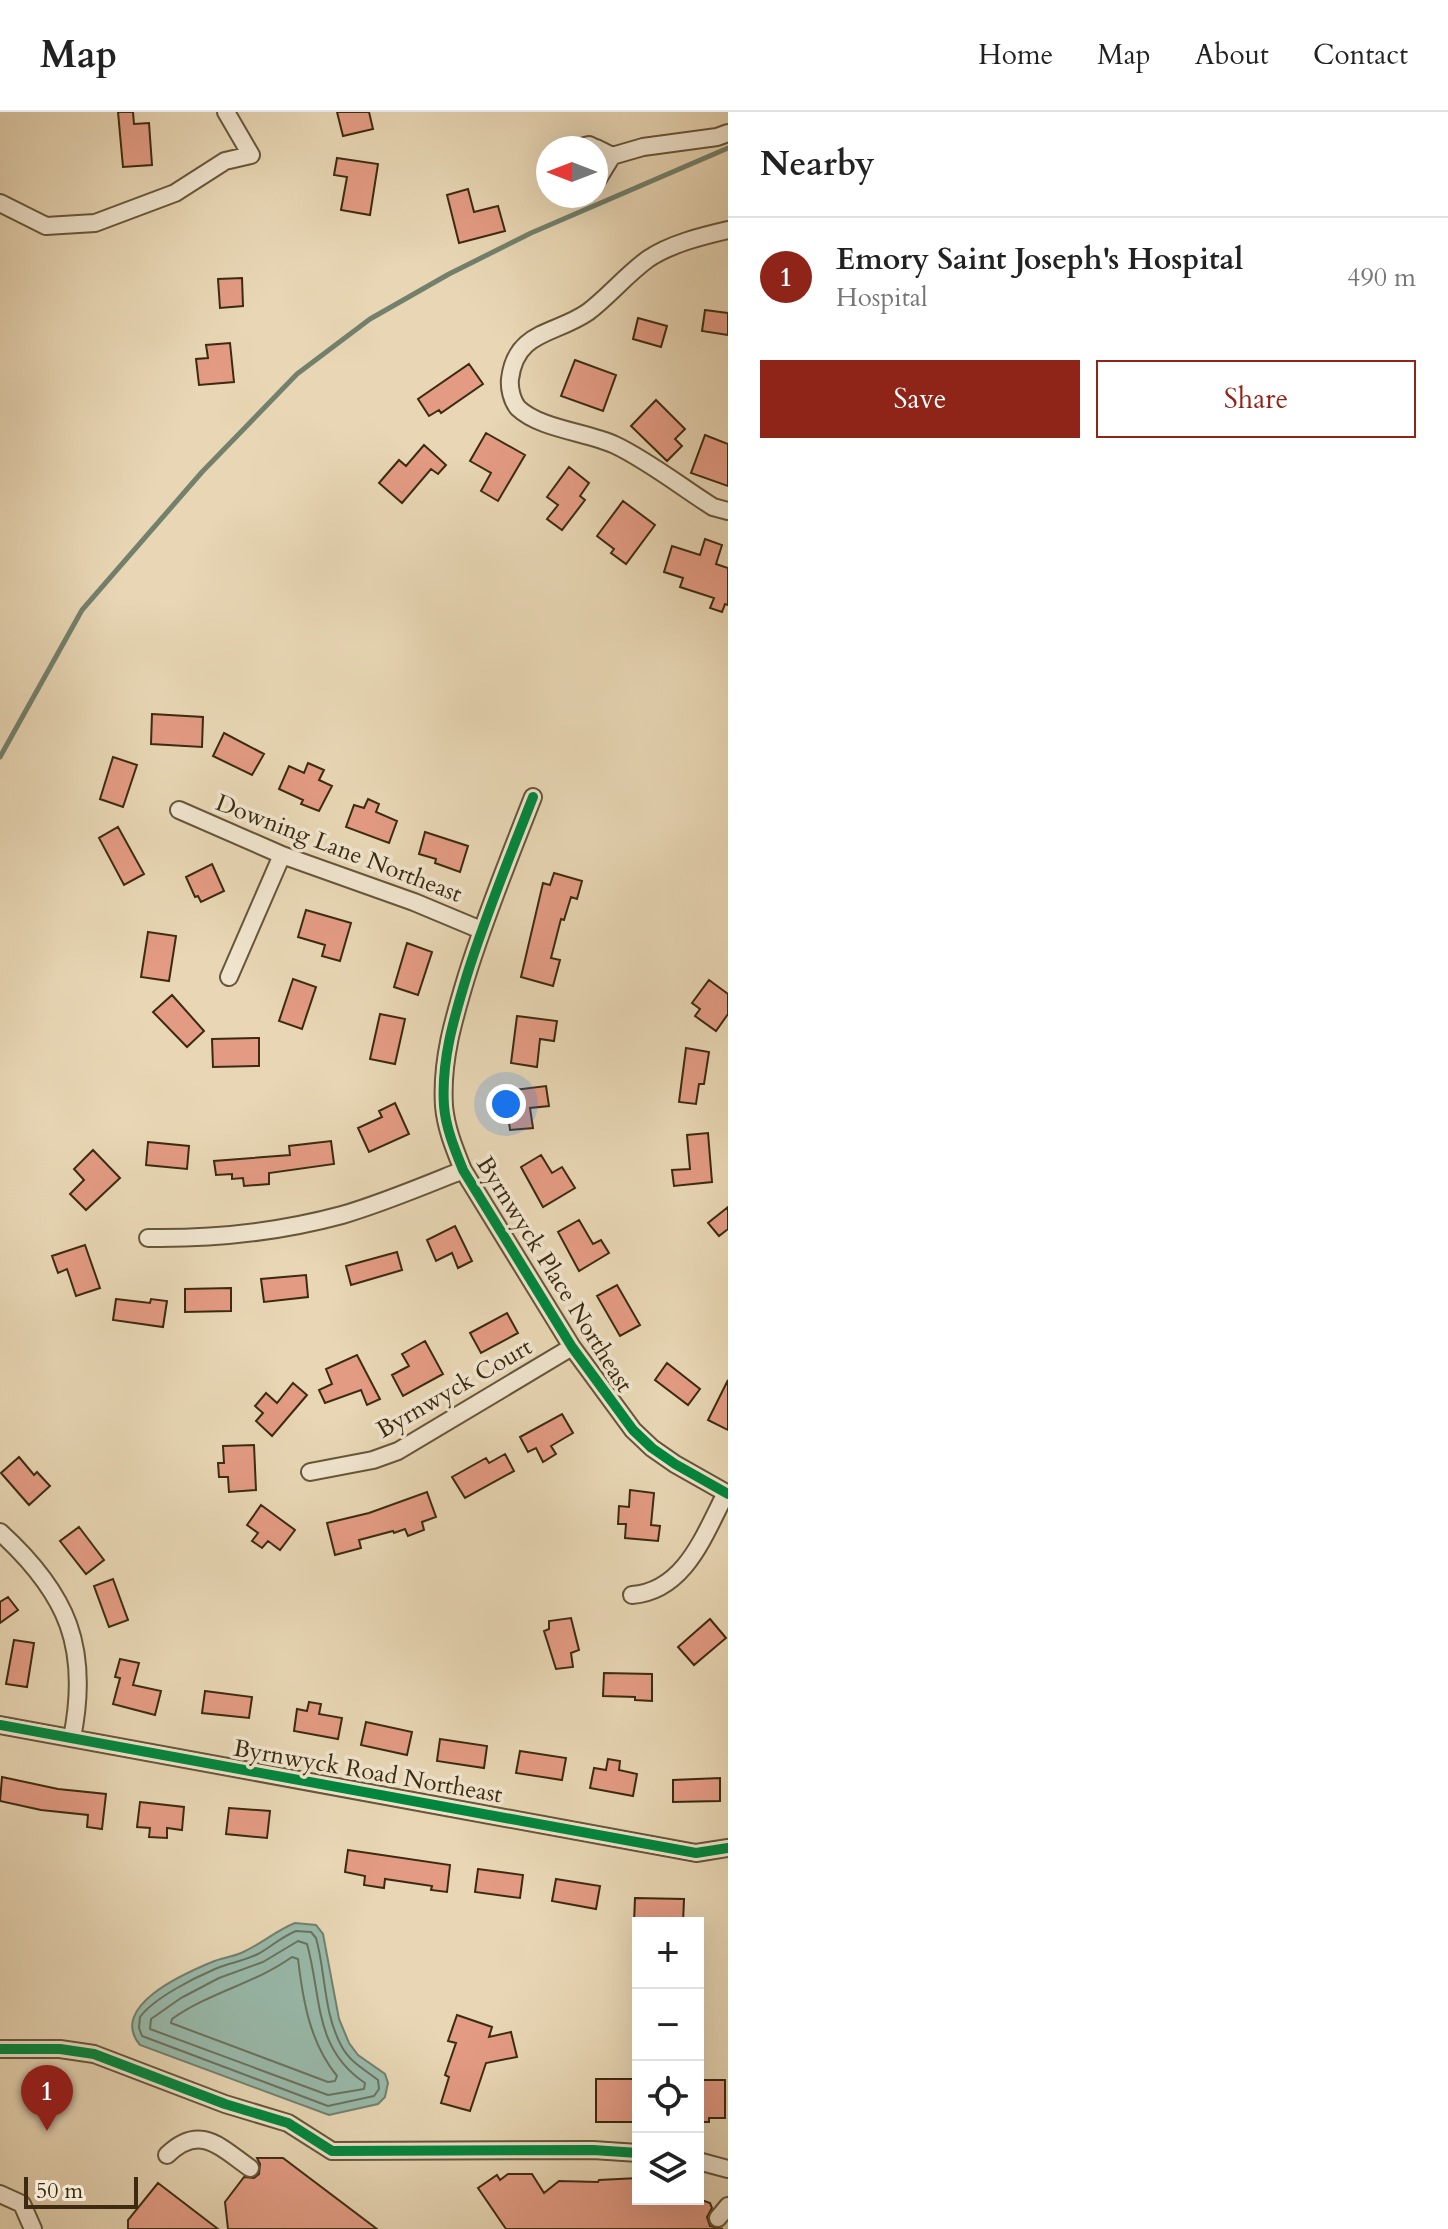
<!DOCTYPE html>
<html lang="en">
<head>
<meta charset="utf-8">
<style>
	:root { --surface:#fff; --page:#f6f6f6; --text:#222; --muted:#767676; --line:#e0e0e0; --accent:#8f2418 }
	body { margin:0; font-family:Cardo,serif; background:var(--page); color:var(--text) }
	.controls { position:absolute; right:24px; bottom:24px; display:grid; overflow:hidden; border-radius:0px; box-shadow:0 8px 32px #0002 }
	.controls button { width:72px; height:72px; display:grid; place-items:center; padding:0; border:0; border-bottom:2px solid var(--line); background:var(--surface); color:var(--text); font:40px sans-serif }
	.compass { position:absolute; left:536px; top:24px; width:72px; height:72px; border-radius:50%; background:var(--surface); box-shadow:0 8px 32px #0002; rotate:270deg }
	.scale { position:absolute; left:24px; bottom:20px; width:114px; box-sizing:border-box; padding-left:8px; border:4px solid #3c2b10; border-top:0; font-size:22px; line-height:28px; white-space:nowrap; color:#3c2b10; -webkit-text-stroke:6px #f0e4ce; paint-order:stroke }
	.you { position:absolute; left:506px; top:992px; width:28px; height:28px; margin:-20px; border:6px solid #fff; border-radius:50%; background:#1a73e8; box-shadow:0 0 0 12px #1a73e833 }
	.badge { display:grid; place-items:center; width:52px; height:52px; border-radius:50%; background:var(--accent); color:#fff; font-size:26px; font-weight:700 }
	.pin { position:absolute; translate:-50% -66px; filter:drop-shadow(0 2px 4px #0008) }
	.pin::after { content:''; position:absolute; top:42px; width:28px; height:24px; background:inherit; clip-path:polygon(0 0,100% 0,50% 100%) }
	.list { margin:0; padding:0; list-style:none }
	h2 { display:flex; justify-content:space-between; align-items:center; height:104px; margin:0; padding:0 32px; font-size:34px }
	h2 small { font-size:26px; font-weight:400; color:var(--muted) }
	.list li { display:grid; grid-template-columns:52px 1fr auto; gap:24px; align-items:center; box-sizing:border-box; height:120px; padding:0 32px; border-top:2px solid var(--line) }
	.list b { display:block; font-size:30px; white-space:nowrap }
	.list p { margin:0; font-size:26px; white-space:nowrap; color:var(--muted) }
	.list em { font-size:26px; font-style:normal; color:var(--muted) }
	.actions { display:flex; gap:16px; padding:24px 32px }
	.actions a { flex:1; padding:18px 0; border:2px solid var(--accent); border-radius:0px; text-align:center; font-size:28px; color:var(--accent) }
	.actions .main { background:var(--accent); color:#fff }
	.icon { flex:none; width:44px; height:44px; fill:none; stroke:currentColor; stroke-width:2; stroke-linecap:round; stroke-linejoin:round }
	.map { position:relative; flex:none; width:728px; height:2117px; overflow:hidden }
	header { display:flex; align-items:center; gap:48px; box-sizing:border-box; height:112px; padding:0 40px; background:var(--surface); border-bottom:2px solid var(--line) }
	header strong { font-size:38px }
	nav { display:flex; gap:44px; margin-inline-start:auto; font-size:28px }
	main { display:flex }
	aside { flex:1; background:var(--surface) }
	.map>svg:first-child { display:block }
</style>
</head>
<body>
<header>
<strong>Map</strong>
<nav><a>Home</a><a>Map</a><a>About</a><a>Contact</a></nav>
</header>
<main>
<div class="map">
<svg width="728" height="2117" viewBox="0 0 728 2117">
	<rect width="100%" height="100%" fill="#e8d6b4"/>
	<filter id="stains"><feTurbulence type="fractalNoise" baseFrequency=".0025" numOctaves="4"/><feColorMatrix values="0 0 0 0 .2 0 0 0 0 .09 0 0 0 0 .02 0 0 0 .5 -.17"/></filter>
	<radialGradient id="worn" r=".72"><stop offset=".6" stop-color="#630" stop-opacity="0"/><stop offset="1" stop-color="#630" stop-opacity=".3"/></radialGradient>
	<path fill="#98b9aa" stroke="#73806c" stroke-width="2" d="M295,1811L316,1813L323,1822L339,1907L349,1931L358,1943L385,1962L388,1971L385,1985L378,1992L329,2003L140,1933C108,1895 183,1862 212,1850C221,1846 232,1845 241,1841C260,1833 275,1819 295,1811Z"/>
	<g fill="none" stroke-linecap="round" stroke-linejoin="round">
		<path stroke="#6a725d" stroke-width="2" d="M296,1819L311,1820L316,1826C326,1861 323,1901 342,1935C350,1950 365,1958 378,1968L379,1977L374,1984L328,1994L142,1924L139,1916L140,1905C154,1886 194,1866 215,1857C229,1851 244,1849 258,1842C271,1835 281,1825 296,1819Z
			M298,1829L307,1832C322,1885 313,1936 365,1971L364,1977L328,1983L150,1917L151,1907L181,1886L219,1866L263,1850Z
			M292,1845L298,1847C303,1889 310,1931 337,1964L335,1969L328,1970L171,1911L172,1907C210,1880 254,1872 292,1845Z"/>
		<path stroke="#73806c" stroke-width="5" d="M0,645L82,498L202,360L297,262L370,207L449,162L531,121L728,36"/>
	</g>
	<path fill="#e39b83" stroke="#3c2b10" stroke-width="2" d="M118,0H133L134,12L149,11L152,53L123,55Z
		M337,0H369L373,17L343,24Z
		M337,46L378,52L370,103L341,98L347,65L334,63Z
		M468,77L474,100L498,94L505,119L459,131L447,83Z
		M242,166L243,194L220,196L218,167Z
		M705,198L728,201V223L702,219Z
		M638,206L667,214L661,235L633,227Z
		M230,231L234,270L199,273L196,247L208,246L206,233Z
		M575,248L616,263L603,299L561,284Z
		M469,252L483,272L441,301L439,298L429,304L418,287Z
		M656,288L685,317L675,327L682,334L667,349L631,314Z
		M486,321L525,343L498,389L481,379L491,361L470,349Z
		M705,323L728,332V374L691,361Z
		M424,333L446,353L438,362L431,357L402,391L379,371L399,348L406,354Z
		M569,355L589,371L580,384L585,388L562,418L547,407L558,393L547,385Z
		M623,389L655,413L626,452L611,441L614,437L597,424Z
		M705,427L722,433L716,452L728,456V493L725,492L722,500L710,496L714,486L680,475L683,466L664,460L672,434L700,443Z
		M152,602L203,605L202,635L151,632Z
		M224,621L264,642L252,663L213,644Z
		M113,645L137,653L123,695L100,687Z
		M308,651L324,658L319,668L332,674L319,699L301,692L303,688L279,677L289,654L304,661Z
		M368,687L379,692L376,700L397,709L389,731L346,715L354,693L364,696Z
		M118,715L144,762L124,773L99,726Z
		M425,720L468,734L460,760L435,751L436,747L419,742Z
		M212,752L224,779L201,790L198,784L195,785L186,765Z
		M554,761L582,769L577,787L571,785L564,808L561,807L551,846L560,848L553,874L521,865L543,771L550,773Z
		M306,798L351,811L340,849L322,844L325,833L298,825Z
		M148,820L176,824L169,869L141,865Z
		M407,831L432,840L418,883L394,875Z
		M293,867L316,875L302,917L279,909Z
		M709,868L728,882V902L716,919L695,904L700,897L692,891Z
		M172,883L204,919L187,935L153,900Z
		M380,902L405,907L395,952L370,947Z
		M517,904L557,909L554,929L540,927L537,955L511,951Z
		M259,926V954L213,955L212,927Z
		M686,936L709,940L704,972H699L696,992L679,990Z
		M546,974L549,994L530,996L533,1016L510,1018L505,979Z
		M395,991L409,1022L369,1040L358,1016L382,1005L379,999Z
		M708,1021L712,1070L674,1074L672,1058L690,1057L687,1023Z
		M331,1029L334,1052L269,1061V1072L244,1074L243,1066L232,1067V1062L216,1063L214,1049L290,1043L289,1034Z
		M148,1030L189,1034L187,1057L146,1053Z
		M93,1038L120,1066L86,1098L70,1082L84,1068L74,1057Z
		M541,1043L552,1061L562,1055L575,1076L543,1095L521,1055Z
		M728,1095V1117L719,1124L708,1111Z
		M579,1108L593,1132L601,1128L609,1141L579,1159L558,1120Z
		M455,1114L472,1149L458,1156L452,1141L436,1149L427,1128Z
		M85,1133L100,1176L76,1184L67,1157L58,1161L52,1144Z
		M397,1140L402,1158L351,1173L346,1154Z
		M306,1163L308,1185L264,1190L261,1167Z
		M617,1173L640,1213L620,1224L597,1184Z
		M231,1176V1199L185,1200V1177Z
		M116,1187L150,1191L151,1187L167,1189L163,1215L113,1208Z
		M507,1201L518,1221L481,1241L470,1221Z
		M425,1229L443,1262L403,1284L392,1263L409,1254L402,1242Z
		M357,1243L380,1287L367,1293L361,1278L325,1291L319,1278L332,1272L326,1257Z
		M667,1251L700,1277L688,1293L655,1268Z
		M728,1268V1318L708,1308Z
		M293,1271L307,1283L272,1324L256,1309L263,1301L255,1294L266,1281L277,1291Z
		M562,1302L573,1321L551,1334L556,1342L543,1350L536,1336L528,1340L520,1325Z
		M254,1333L256,1378L229,1380L228,1365H219L218,1351H224L223,1334Z
		M505,1342L514,1359L465,1386L452,1365L486,1346L489,1351Z
		M19,1345L34,1363L37,1360L50,1374L29,1393L1,1361Z
		M630,1378L654,1381L651,1413L660,1414L658,1429L625,1426L626,1412H618L619,1394L629,1395Z
		M427,1380L436,1405L422,1410L424,1418L408,1424L405,1417L394,1421L393,1419L359,1428L361,1436L335,1443L327,1411L369,1401Z
		M261,1393L295,1418L280,1438L268,1429L262,1436L252,1429L258,1421L247,1413Z
		M79,1415L104,1448L86,1462L60,1429Z
		M113,1467L128,1508L109,1515L94,1474Z
		M8,1485L18,1498L0,1511V1490Z
		M571,1506L579,1538L571,1541L573,1555L556,1557L544,1519L549,1517V1509Z
		M710,1507L726,1526L694,1553L678,1535Z
		M14,1528L34,1531L27,1575L6,1572Z
		M120,1547L139,1551L133,1573L161,1579L155,1603L113,1592L120,1566L115,1565Z
		M604,1561L652,1562V1589L635,1588V1585L603,1584Z
		M205,1579L252,1585L249,1606L202,1601Z
		M309,1590L321,1592L319,1602L342,1606L338,1627L294,1619L297,1597L307,1599Z
		M366,1610L412,1620L407,1643L361,1633Z
		M440,1627L487,1634L484,1656L437,1649Z
		M520,1639L566,1646L562,1668L516,1661Z
		M608,1647L620,1649L619,1658L637,1662L633,1684L590,1676L594,1656L606,1658Z
		M2,1665L58,1677L106,1682L102,1717L87,1715L88,1703L41,1698L0,1689Z
		M720,1666V1689L673,1690V1668Z
		M140,1690L184,1695L182,1718L167,1716V1726L149,1725L150,1716L137,1715Z
		M229,1696L270,1699L267,1726L226,1722Z
		M348,1738L450,1753L447,1780L431,1778L432,1774L385,1767L384,1776L364,1773L365,1764L345,1760Z
		M478,1757L523,1763L520,1786L475,1780Z
		M556,1767L600,1774L596,1797L552,1789Z
		M635,1786L684,1787L683,1811H634Z
		M457,1903L492,1915L489,1925L511,1920L517,1945L486,1951L470,1999L441,1991L449,1965L445,1963L456,1931L448,1929Z
		M596,1967H638V2010H596Z
		M698,1968H725V2006H709V2010H698Z
		M257,2046H283L377,2117H228L225,2090L244,2065L254,2066L259,2062L260,2052Z
		M508,2062H532L544,2081L559,2069L598,2070L599,2068L638,2066V2087H699L710,2091L712,2096L707,2105L710,2114L723,2117H506L478,2076L497,2063L500,2068Z
		M158,2071L218,2117H128V2108Z"/>
	<g fill="none" stroke-linecap="round" stroke-linejoin="round">
		<g stroke="#675639" stroke-width="20">
			<path id="minor" d="M577,36L589,33L595,36
				M596,36L612,44L643,35L717,25L728,21
				M596,70L612,44
				M0,91L46,114L95,111L175,81L225,49L251,43L226,0
				M728,118C702,124 670,132 648,147C626,163 609,184 588,200C555,223 516,218 510,267C509,276 512,289 518,296C540,317 587,320 615,333C647,348 683,376 713,395L728,399
				M533,685C510,744 486,802 467,863C454,906 441,948 444,994C446,1017 455,1038 463,1058L572,1235L633,1318L652,1336L675,1352L728,1382
				M179,698L282,743L414,790L481,818
				M229,865L282,743
				M148,1126C213,1127 279,1120 342,1103C383,1091 423,1074 463,1058
				M310,1360L373,1348L398,1339L572,1235
				M0,1420C68,1482 90,1536 72,1626
				M632,1483C685,1479 704,1423 726,1381
				M0,1613L696,1741L728,1736
				M0,1937H60L94,1942L225,1992L288,2011L332,2039L593,2038L638,2041
				M167,2043C200,2011 220,2035 250,2056
				M698,2049L728,2057
				M0,2082L22,2092L33,2117
				M718,2106L728,2094"/>
		</g>
		<use href="#minor" stroke="#f0e4ce" stroke-width="16"/>
		<g stroke="#f0e4ce" stroke-width="15">
			<path id="cycleway" d="M533,685C510,744 486,802 467,863C454,906 441,948 444,994C446,1017 455,1038 463,1058L572,1235L633,1318L652,1336L675,1352L728,1382
				M0,1613L696,1741L728,1736
				M0,1937H60L94,1942L225,1992L288,2011L332,2039L593,2038L638,2041"/>
		</g>
		<use href="#cycleway" stroke="#00873e" stroke-width="10"/>
	</g>
	<g text-anchor="middle" stroke-width="7" stroke-linejoin="round" paint-order="stroke">
		<g font-size="24" fill="#3c2b10" stroke="#f0e4ce">
			<text transform="translate(339 736) rotate(21)" y="8">Downing Lane Northeast</text>
			<text transform="translate(555 1162) rotate(58)" y="8">Byrnwyck Place Northeast</text>
			<text transform="translate(454 1276) rotate(-30)" y="8">Byrnwyck Court</text>
			<text transform="translate(368 1659) rotate(10)" y="8">Byrnwyck Road Northeast</text>
		</g>
	</g>
	<rect width="100%" height="100%" filter="url(#stains)"/>
	<rect width="100%" height="100%" fill="url(#worn)"/>
</svg>
<div class="controls">
<button>+</button>
<button>−</button>
<button><svg class="icon" aria-label="locate" viewBox="0 0 24 24"><circle cx="12" cy="12" r="6"/><path d="M12 2v4M12 18v4M2 12h4M18 12h4"/></svg></button>
<button><svg class="icon" aria-label="layers" viewBox="0 0 24 24"><path d="M12 4l9 5-9 5-9-5zM3 14l9 5 9-5"/></svg></button>
</div>
<svg class="compass" viewBox="-18 -18 36 36"><path d="M0-13l5 13h-10z" fill="#e53935"/><path d="M0 13l5-13h-10z" fill="#767676"/></svg>
<div class="scale">50 m</div>
<div class="you"></div>
<div class="pin badge" style="left:47px;top:2019px">1</div>
</div>
<aside>
<h2>Nearby<small></small></h2>
<ul class="list">
<li><span class="badge">1</span><div><b>Emory Saint Joseph's Hospital</b><p>Hospital</p></div><em>490 m</em></li>
</ul>
<div class="actions"><a class="main">Save</a><a>Share</a></div>
</aside>
</main>
</body>
</html>
